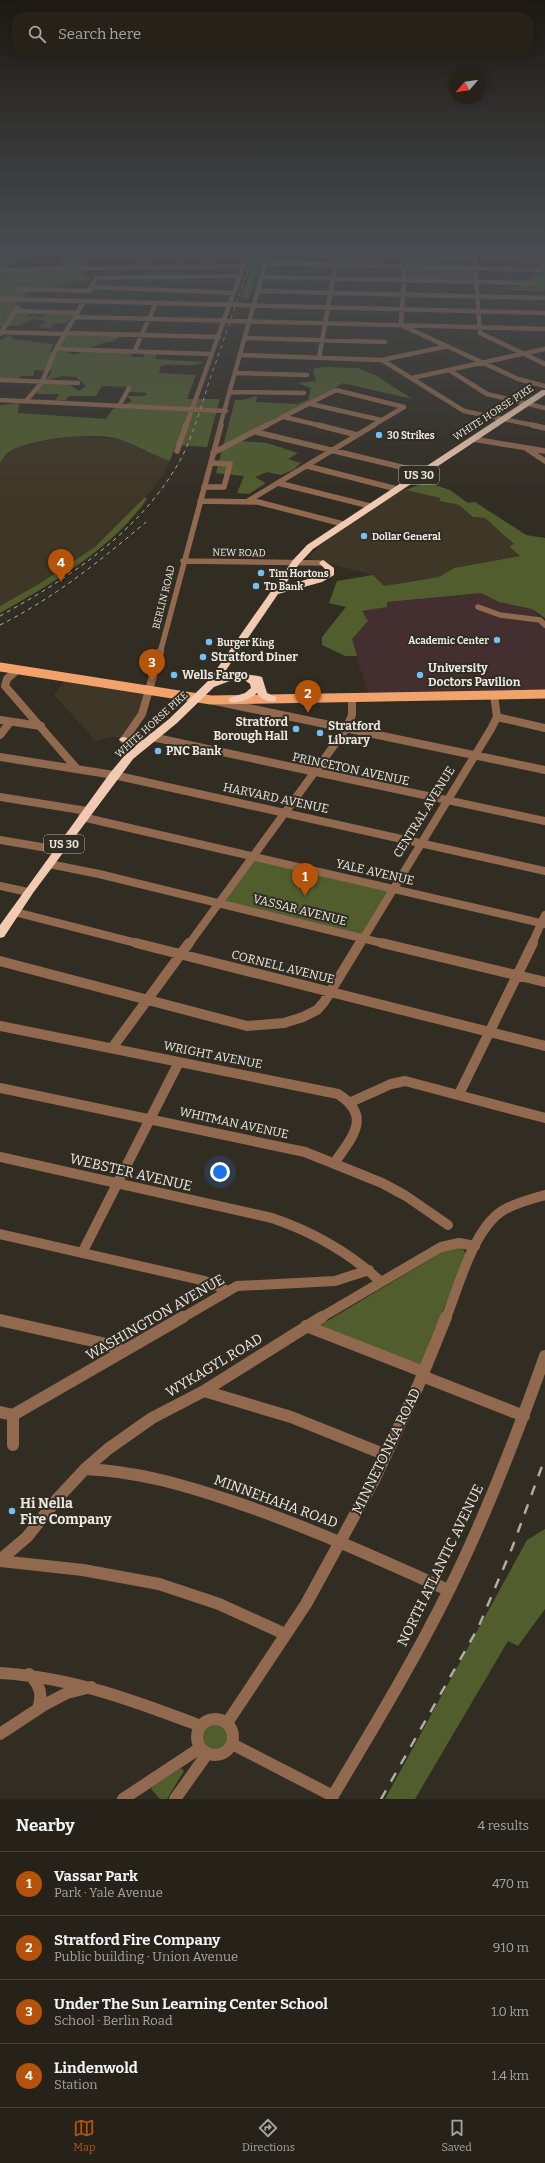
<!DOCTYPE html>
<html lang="en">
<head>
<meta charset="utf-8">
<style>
	:root { --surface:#26221a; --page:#2e2a23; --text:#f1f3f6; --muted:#a4a4a2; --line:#423f39; --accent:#b45309 }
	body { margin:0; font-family:Bitter,serif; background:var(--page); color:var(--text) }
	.compass { position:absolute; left:449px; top:68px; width:36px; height:36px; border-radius:50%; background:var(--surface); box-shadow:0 2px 10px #0003; rotate:241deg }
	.you { position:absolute; left:220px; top:1172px; width:14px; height:14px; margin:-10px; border:3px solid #fff; border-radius:50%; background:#1a73e8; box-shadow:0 0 0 6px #1a73e833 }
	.badge { display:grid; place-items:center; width:26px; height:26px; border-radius:50%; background:var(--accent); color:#fff; font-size:13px; font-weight:700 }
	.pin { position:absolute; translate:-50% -33px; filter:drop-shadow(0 1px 2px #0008) }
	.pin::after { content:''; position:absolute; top:21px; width:14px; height:12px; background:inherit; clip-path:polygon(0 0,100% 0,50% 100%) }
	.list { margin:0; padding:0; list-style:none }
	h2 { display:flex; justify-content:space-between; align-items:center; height:52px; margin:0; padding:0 16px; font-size:17px }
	h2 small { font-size:13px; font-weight:400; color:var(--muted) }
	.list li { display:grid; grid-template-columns:26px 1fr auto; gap:12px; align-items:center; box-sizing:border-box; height:64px; padding:0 16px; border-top:1px solid var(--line) }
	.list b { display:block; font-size:15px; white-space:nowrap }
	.list p { margin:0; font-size:13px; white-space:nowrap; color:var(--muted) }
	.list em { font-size:13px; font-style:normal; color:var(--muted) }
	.icon { flex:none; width:22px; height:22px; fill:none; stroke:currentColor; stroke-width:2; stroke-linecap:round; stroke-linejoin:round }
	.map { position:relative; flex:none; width:545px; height:1799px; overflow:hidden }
	.search { position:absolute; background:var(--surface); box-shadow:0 2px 10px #0003; left:12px; right:12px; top:12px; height:44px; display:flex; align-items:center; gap:10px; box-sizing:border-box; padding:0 14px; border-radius:12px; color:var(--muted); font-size:15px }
	.sheet { height:308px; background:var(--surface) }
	nav { display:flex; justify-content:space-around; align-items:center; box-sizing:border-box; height:56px; border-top:1px solid var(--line); background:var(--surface); font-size:11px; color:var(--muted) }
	nav a { display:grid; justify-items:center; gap:2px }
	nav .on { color:var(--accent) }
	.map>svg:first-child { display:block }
</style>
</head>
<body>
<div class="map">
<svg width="545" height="1799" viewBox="0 0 545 1799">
	<rect width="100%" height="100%" fill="#322d23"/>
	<path fill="#3e3626" d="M71,436L120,439L170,461L163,475L151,491L95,547L39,584L0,606V463L4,456L11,450L27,444Z
		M403,489L440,498V501L459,505L473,517L485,518L515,545L510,546L520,556L454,568L439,577L384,586L373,575L308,558L319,546Z
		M67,678L150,692L125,738L111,737L96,741L54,695Z"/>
	<path fill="#432f30" d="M482,593L499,602L532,609L545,624V694L370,698L351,639L368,621L362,611L387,607V602Z"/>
	<path fill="#515d2d" d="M0,250H45L42,255L15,260L13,264L0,268Z
		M74,250H87L82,260L86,265L93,267L30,268C46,267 67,268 77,255Z
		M248,250H262L249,298H241L255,258Z
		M477,250L504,253V250L543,253L545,250V291L508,290L507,287H520L522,282H529L530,276H543L545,271L538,269L539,265L525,263L500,253Z
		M408,267L472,269L473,281L407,279Z
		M82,271L83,274L92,277L89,280L71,281L54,289H31L16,304L30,313L28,316L42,317L52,312L69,313L72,317L66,323L53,324L51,328L38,327L46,322L34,318L21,325L0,327V272Z
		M65,334L121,335L115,341L103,343L91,348L65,347L58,349Z
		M11,335L13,339L53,344L50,352H66L75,355L87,350L133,352L131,357H144V354H157L155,359L204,362C189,369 177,362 161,366L159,373L196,375L187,399H220L207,447L176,445L170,461C153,455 138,446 122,440C99,431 34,438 12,450C6,453 3,458 0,463V405L19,403L18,413L106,419L113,409L132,401L127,396H145L147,393L129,392L132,387L102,386L96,396H69L66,400L55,401L59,394H36L42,383L69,384L79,391L86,386L76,377L63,376L46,380L52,371L35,370L33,376H21L18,380L0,379V340Z
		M321,367L358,368L377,376L412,399L343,383L293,412L277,417L241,441L267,443L298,453L288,459L301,463L293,470L281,475L267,472L255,477L266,483L249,494L237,493L244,476L216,473L235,400H242L257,396L256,402L297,404L308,400L311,388L297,383L316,381L313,369Z
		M426,482L450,490L468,503L475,502L526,535L545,538V618L532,609L499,602L481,593L387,602V607L362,611L368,621L352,639L357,656H345L322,645V637L346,607L329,603L337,581L373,575L384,586L439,577L454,568L520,556L509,546L514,544L485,518L473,517L459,505L440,501V498L406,490Z
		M145,497L147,499C114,547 50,585 0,613V606L39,584L95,547Z
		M251,856L392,889L363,938L218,902Z
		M461,1247L465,1252L466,1258L430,1340L422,1365L319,1326L449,1248Z
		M545,1529V1609L518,1646L508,1641L415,1799H385L527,1540Z
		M202 1737a13 13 0 1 1 26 0a13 13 0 1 1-26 0Z
		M181,1768L184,1771L167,1799H160L151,1789L153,1786Z"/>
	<path fill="#001a36" d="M44,250H72C56,271 27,267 2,268L13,264L14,260L43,255Z"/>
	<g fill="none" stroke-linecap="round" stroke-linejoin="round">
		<path stroke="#001a36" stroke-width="1" d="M469,250H471
			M477,250L504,255
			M510,256L545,262
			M0,278L9,271"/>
		<path stroke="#90694f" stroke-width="4.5" d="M268,251L508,257
			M474,251L480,333L545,364
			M405,262L401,324L403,326L518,379L545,386
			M265,263L540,270
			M208,266L215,250
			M143,267L152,250
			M176,267L184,250
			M0,270L244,266
			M261,277L532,283
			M92,287L234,293
			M17,289L89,291L96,278L239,276
			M258,291L545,298
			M0,299L545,313
			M15,311L77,313
			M75,317L545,329
			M0,332L64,334
			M65,333L219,337
			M0,334L17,308
			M245,338L385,342
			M56,349L212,354
			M134,352L156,303
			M240,355L382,360L448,346
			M319,358L338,250
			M382,360L464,411L537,426
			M449,370L487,394L545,408
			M236,373L307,375
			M412,378L545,349
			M0,380L78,383
			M231,392L304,393
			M0,400L226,411
			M26,401L42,382L56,349L84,301
			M311,404L381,420
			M119,406L129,388
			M284,417L322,426
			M186,426L249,250
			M220,426L269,250
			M265,426L336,390L404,407
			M372,426L404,407"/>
		<path stroke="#90694f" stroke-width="5.5" d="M318,425L357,435
			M532,425L545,428
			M256,432L422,472
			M473,439L545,451
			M527,449L545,461
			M177,451L186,425
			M213,453L267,425
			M307,466L397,489
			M278,483L370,506
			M204,487H224L230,464L211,463
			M200,501L258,502L343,524
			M248,501L374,425
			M183,561L323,563
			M478,607L500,615L540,620L545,625
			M160,653L221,425"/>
		<path stroke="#90694f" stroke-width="8" d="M17,670L7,679L5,686L77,769
			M215,701L545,770
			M497,717L545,728
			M0,720L41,726
			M0,735L10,722
			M152,737L545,821
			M124,740L142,714L160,652
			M0,757L114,775L545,871
			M0,797L87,811
			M82,817L545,924
			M0,840L59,850
			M49,864L99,874L386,944
			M0,886L28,892
			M15,912L140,944
			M189,944L346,729L352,715V698
			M360,944L491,729L497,717L494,695
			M532,944L545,915"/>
		<path stroke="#90694f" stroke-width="10" d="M136,943L545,1046
			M382,943L545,982
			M0,961L247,1026L284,1023L303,1017L317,1010L324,1002L360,943
			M0,1026L338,1094C372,1116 353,1136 335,1162
			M112,1048L189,943
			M0,1088L305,1152L382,1183L406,1196L448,1225
			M459,1094L533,943
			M351,1102L391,1084L405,1081L545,1118
			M0,1157L272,1218C313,1232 349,1252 381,1282
			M0,1234L205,1281L228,1291
			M82,1253L179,1062
			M182,1318L237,1286L335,1281L369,1270
			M320,1318L441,1247L459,1243L475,1246
			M446,1318C459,1286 473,1230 502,1211C515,1203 531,1199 545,1195"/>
		<path stroke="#90694f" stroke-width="12" d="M0,1320L102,1343L123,1351
			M306,1326L424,1372
			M422,1376L524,1416
			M204,1391L291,1417L386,1455
			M0,1412L13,1415
			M13,1415L183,1317
			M13,1415V1445
			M85,1469C136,1471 184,1485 232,1501C306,1526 377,1558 448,1590
			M0,1560L27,1537L58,1498L85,1469L108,1449L152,1418L204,1391L322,1317
			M0,1561L83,1570L159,1584L219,1604L285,1634
			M0,1673C71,1677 135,1701 201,1726
			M29,1674C40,1685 43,1694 38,1709
			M197 1737a18 18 0 1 1 36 0a18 18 0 1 1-36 0Z
			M227,1723L306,1604L375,1478L418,1386L446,1317
			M0,1734L44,1705L67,1693L91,1687
			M232,1744L333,1796
			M123,1799L200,1748
			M175,1799L207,1754
			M331,1799C372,1730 414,1661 450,1588C487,1513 517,1435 545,1356"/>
		<path stroke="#f2a36b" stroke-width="9" d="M0,667L211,700L545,694"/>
		<path fill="#f1cab1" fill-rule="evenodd" d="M542,390H545V395L313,549L299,564L284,586L322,575L327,571L319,563L323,560L334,568V575L322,582L278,594L222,676C236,672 249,674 262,677L267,693L276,697V701C269,703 260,699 257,693C251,699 238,704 229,702V698L245,693L251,688L250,684L243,679H235L214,687L177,723L133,759L33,893L4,937L0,938V925L110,773L125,755L135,747L119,740L120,738L124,737L134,741L143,740L169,719L209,680L293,560L307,545Z"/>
		<path stroke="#b0aca4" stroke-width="1" stroke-dasharray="4 4" stroke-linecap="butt" d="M0,616C67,579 134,536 175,469C192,442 200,409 210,379C225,336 240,293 255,250
			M0,625C54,598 100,561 146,522"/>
		<path stroke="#b0aca4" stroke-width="2.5" stroke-dasharray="10 10" stroke-linecap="butt" d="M381,1799L478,1628L512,1548L545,1458"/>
	</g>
	<linearGradient id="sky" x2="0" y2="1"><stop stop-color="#1c1913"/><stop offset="0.5" stop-color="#494c50"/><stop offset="1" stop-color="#494c50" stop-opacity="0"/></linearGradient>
	<rect width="545" height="502" fill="url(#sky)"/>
	<g fill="#74c0f6" stroke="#322d23" stroke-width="1.5">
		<circle cx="379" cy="435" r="4"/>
		<circle cx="364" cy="536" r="4"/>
		<circle cx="261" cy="573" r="4"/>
		<circle cx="256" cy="586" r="4"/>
		<circle cx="497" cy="640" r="4"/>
		<circle cx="209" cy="642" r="4"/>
		<circle cx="203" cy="657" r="4"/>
		<circle cx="174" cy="675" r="4"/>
		<circle cx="420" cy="675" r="4"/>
		<circle cx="296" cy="729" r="4"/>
		<circle cx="320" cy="733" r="4"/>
		<circle cx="158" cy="751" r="4"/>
		<circle cx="12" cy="1511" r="4"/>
	</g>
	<g text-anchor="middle" stroke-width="4" stroke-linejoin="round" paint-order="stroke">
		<g font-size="10" fill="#ebe8e1" stroke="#322d23">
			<text transform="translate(493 412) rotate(-33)" y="4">WHITE HORSE PIKE</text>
			<text transform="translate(239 552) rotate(1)" y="4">NEW ROAD</text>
			<text transform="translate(163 597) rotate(-76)" y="4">BERLIN ROAD</text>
			<text transform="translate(151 724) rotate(-42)" y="4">WHITE HORSE PIKE</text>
		</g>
		<g font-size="10" font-weight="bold" fill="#ebe8e1" stroke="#322d23" text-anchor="start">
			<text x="387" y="439">30 Strikes</text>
			<text x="372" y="540">Dollar General</text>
			<text x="269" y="577">Tim Hortons</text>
			<text x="264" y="590">TD Bank</text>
			<text x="489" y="644" text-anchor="end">Academic Center</text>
			<text x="217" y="646">Burger King</text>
		</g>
		<g fill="#322d23" stroke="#b4b0a8" stroke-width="1">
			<rect x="399" y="466" width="40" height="18" rx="3"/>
			<rect x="44" y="835" width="40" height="18" rx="3"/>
		</g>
		<g font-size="11" font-weight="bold" fill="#ebe8e1">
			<text x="419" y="479">US 30</text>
			<text x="64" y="848">US 30</text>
		</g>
		<g font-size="12" font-weight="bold" fill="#ebe8e1" stroke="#322d23" text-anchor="start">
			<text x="211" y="661">Stratford Diner</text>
			<text x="428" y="672">University<tspan x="428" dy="14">Doctors Pavilion</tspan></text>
			<text x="182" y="679">Wells Fargo</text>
			<text x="288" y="726" text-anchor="end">Stratford<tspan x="288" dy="14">Borough Hall</tspan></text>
			<text x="328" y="730">Stratford<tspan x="328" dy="14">Library</tspan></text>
			<text x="166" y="755">PNC Bank</text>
		</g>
		<g font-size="12" fill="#ebe8e1" stroke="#322d23">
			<text transform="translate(351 769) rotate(12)" y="4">PRINCETON AVENUE</text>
			<text transform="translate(276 798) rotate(12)" y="4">HARVARD AVENUE</text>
			<text transform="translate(424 812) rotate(-58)" y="4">CENTRAL AVENUE</text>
			<text transform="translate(375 872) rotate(13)" y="4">YALE AVENUE</text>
			<text transform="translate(300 910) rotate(14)" y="4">VASSAR AVENUE</text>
			<text transform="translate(283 967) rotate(14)" y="4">CORNELL AVENUE</text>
			<text transform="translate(213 1055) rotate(11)" y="4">WRIGHT AVENUE</text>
			<text transform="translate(234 1123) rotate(12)" y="4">WHITMAN AVENUE</text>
		</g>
		<g font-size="14" fill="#ebe8e1" stroke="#322d23">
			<text transform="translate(131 1172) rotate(13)" y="5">WEBSTER AVENUE</text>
			<text transform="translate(155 1317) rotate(-30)" y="5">WASHINGTON AVENUE</text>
			<text transform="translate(214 1365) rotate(-31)" y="5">WYKAGYL ROAD</text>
			<text transform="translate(386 1451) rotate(-64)" y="5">MINNETONKA ROAD</text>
			<text transform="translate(276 1501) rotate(20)" y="5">MINNEHAHA ROAD</text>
			<text transform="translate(440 1565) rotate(-64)" y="5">NORTH ATLANTIC AVENUE</text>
		</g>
		<g font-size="14" font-weight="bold" fill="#ebe8e1" stroke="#322d23" text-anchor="start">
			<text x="20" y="1508">Hi Nella<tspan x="20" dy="16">Fire Company</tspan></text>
		</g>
	</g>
</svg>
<svg class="compass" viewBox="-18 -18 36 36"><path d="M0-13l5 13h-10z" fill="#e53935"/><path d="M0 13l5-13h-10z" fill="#a4a4a2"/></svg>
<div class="you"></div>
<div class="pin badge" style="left:305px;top:896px">1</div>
<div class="pin badge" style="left:308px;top:713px">2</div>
<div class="pin badge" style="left:152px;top:682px">3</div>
<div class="pin badge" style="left:61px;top:582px">4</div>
<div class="search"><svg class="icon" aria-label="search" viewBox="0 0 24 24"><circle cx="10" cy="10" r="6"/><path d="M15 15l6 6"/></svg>Search here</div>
</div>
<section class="sheet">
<h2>Nearby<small>4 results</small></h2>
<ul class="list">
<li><span class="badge">1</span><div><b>Vassar Park</b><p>Park · Yale Avenue</p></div><em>470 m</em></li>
<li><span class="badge">2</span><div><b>Stratford Fire Company</b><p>Public building · Union Avenue</p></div><em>910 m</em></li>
<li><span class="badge">3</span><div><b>Under The Sun Learning Center School</b><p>School · Berlin Road</p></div><em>1.0 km</em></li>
<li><span class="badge">4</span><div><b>Lindenwold</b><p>Station</p></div><em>1.4 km</em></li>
</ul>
</section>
<nav>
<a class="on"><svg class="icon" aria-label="map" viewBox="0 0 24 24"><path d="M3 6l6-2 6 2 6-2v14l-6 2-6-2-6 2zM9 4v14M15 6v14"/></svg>Map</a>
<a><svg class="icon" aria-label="directions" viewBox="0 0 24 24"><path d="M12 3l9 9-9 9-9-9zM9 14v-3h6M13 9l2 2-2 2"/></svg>Directions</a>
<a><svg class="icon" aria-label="saved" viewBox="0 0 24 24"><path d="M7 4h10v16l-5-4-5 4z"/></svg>Saved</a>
</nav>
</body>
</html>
